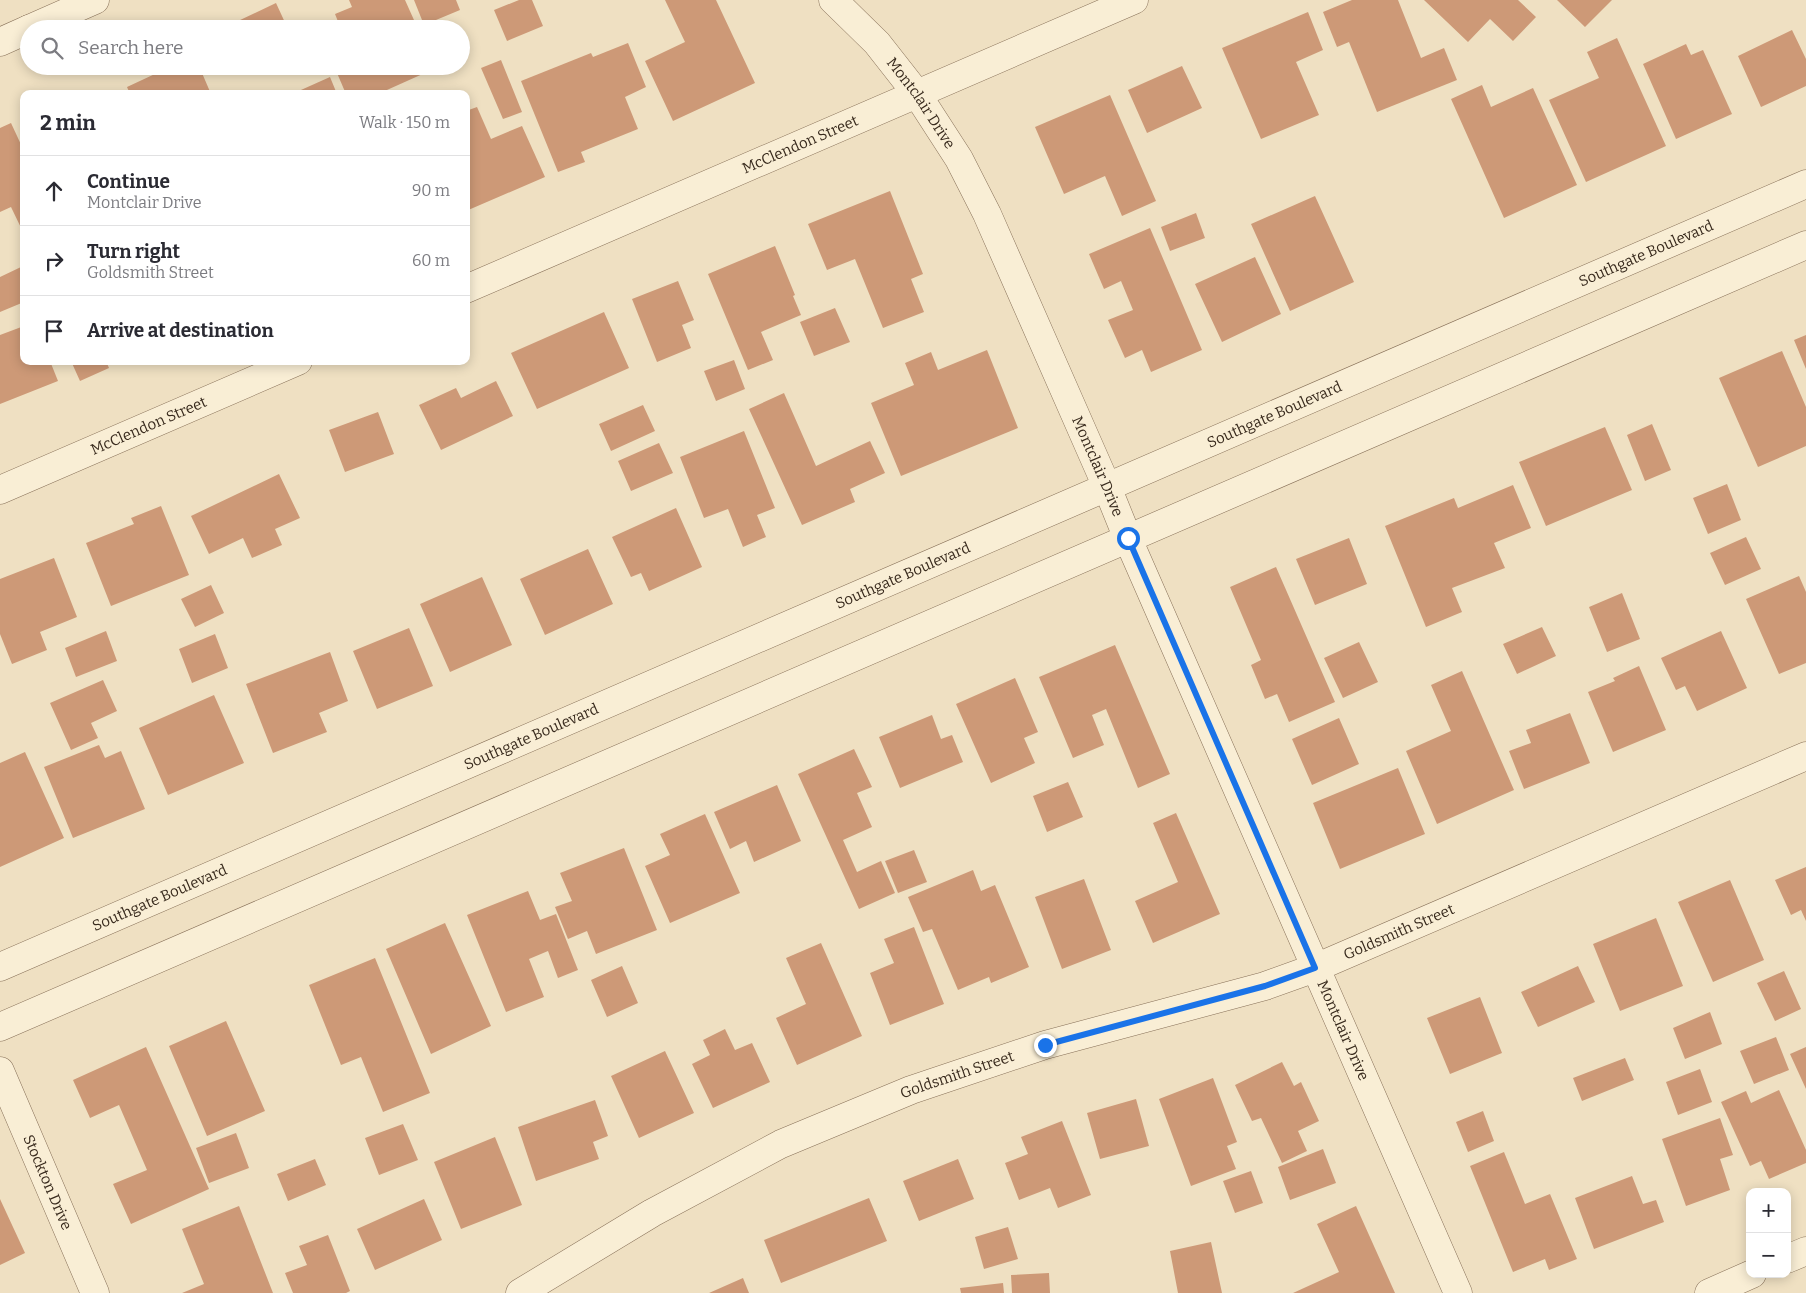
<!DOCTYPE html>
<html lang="en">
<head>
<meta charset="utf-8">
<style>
	:root { --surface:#fff; --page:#f7f7f7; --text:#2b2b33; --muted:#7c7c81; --line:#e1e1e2 }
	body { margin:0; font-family:Bitter,serif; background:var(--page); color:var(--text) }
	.controls { position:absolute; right:15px; bottom:15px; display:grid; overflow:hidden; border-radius:10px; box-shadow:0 2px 12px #0003 }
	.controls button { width:45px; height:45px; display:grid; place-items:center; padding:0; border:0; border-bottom:1px solid var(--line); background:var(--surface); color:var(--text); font:25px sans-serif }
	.stop { position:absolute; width:15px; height:15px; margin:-11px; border:4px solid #1a73e8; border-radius:50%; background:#fff }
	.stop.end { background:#1a73e8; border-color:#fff; box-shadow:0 1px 5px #0008 }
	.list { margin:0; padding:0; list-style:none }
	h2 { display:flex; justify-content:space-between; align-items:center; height:65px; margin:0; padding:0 20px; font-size:21px }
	h2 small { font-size:16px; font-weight:400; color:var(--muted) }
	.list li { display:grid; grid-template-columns:32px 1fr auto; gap:15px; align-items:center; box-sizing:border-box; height:70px; padding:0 20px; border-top:1px solid var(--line) }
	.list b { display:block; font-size:19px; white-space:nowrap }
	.list p { margin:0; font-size:16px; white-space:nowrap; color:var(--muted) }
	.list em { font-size:16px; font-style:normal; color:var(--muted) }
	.icon { flex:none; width:28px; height:28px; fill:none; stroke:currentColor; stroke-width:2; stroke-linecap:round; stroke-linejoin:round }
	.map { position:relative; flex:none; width:1806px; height:1293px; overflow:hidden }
	.search { position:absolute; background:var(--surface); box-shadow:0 2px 12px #0003; left:20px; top:20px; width:450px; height:55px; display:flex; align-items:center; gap:12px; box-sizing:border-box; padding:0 18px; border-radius:28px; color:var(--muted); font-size:19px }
	.panel { position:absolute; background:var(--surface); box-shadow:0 2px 12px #0003; left:20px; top:90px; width:450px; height:275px; border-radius:10px }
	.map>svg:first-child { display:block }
</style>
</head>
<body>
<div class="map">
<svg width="1806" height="1293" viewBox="0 0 1806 1293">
	<rect width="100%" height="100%" fill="#efe0c2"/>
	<path fill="#cd9977" d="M349,0H405L418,29H341L335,14L352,7Z
		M414,0H456L460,10L424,25Z
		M519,0H532L543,26L507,41L494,10Z
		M665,0H716L755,83L673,121L645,61L685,42Z
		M1352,0H1398L1421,58L1444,48L1457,80L1377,112L1349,42L1337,47L1323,12Z
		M1424,0H1518L1536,17L1513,41L1490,19L1468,42Z
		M1557,0H1612L1585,27Z
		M276,3L288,29H221Z
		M1308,12L1323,50L1296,62L1319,115L1261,139L1222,48Z
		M1792,30L1806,59V86L1761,107L1738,56Z
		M1617,38L1666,146L1586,182L1549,100L1599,78L1587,52Z
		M628,43L646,87L625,97L638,129L581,152L585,162L558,172L521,81L591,53L593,57Z
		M1686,44L1691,55L1703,50L1732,114L1676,139L1643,64Z
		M501,60L522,112L503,119L481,68Z
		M172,66H199L211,94H130L127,87Z
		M334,66H435L436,68L378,94H346Z
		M1182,66L1202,108L1147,133L1128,90Z
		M330,77L337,94H292Z
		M1482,85L1491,107L1533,88L1577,185L1504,218L1451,99Z
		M1110,95L1156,201L1122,216L1105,176L1064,194L1035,127Z
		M477,107L491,139L522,126L545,177L466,211V111Z
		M11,123L24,151V234L11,207L0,212V128Z
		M890,191L923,274L911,279L924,312L883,328L855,259L827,270L808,224Z
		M1315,196L1354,282L1290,311L1251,224Z
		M1196,213L1205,238L1170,251L1161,227Z
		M1150,228L1202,350L1151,372L1142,350L1125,358L1108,320L1133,310L1121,281L1104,289L1089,254Z
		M775,246L795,295L793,296L801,315L761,332L773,360L748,370L708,274Z
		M1255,257L1281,314L1222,342L1195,284Z
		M21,267L24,273V302L0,312V277Z
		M678,281L694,320L682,325L691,348L657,362L632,299Z
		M835,308L850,342L814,356L800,322Z
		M604,312L629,368L537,409L511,353Z
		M24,326V361H50L58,381L0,404V335Z
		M1806,335V369L1794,340Z
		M987,350L1018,428L901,476L871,403L914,385L905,363L931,352L938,370Z
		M1782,351L1806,407V446L1758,467L1719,378Z
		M734,360L745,389L716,401L704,371Z
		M71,361H106L109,368L80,381Z
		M496,381L513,416L441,450L419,405L456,388L461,398Z
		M784,393L816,466L870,441L885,473L850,489L855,502L802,525L749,409Z
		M643,405L655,431L611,451L599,424Z
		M378,412L394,454L345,472L329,430Z
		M1652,424L1671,470L1645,481L1627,435Z
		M1605,427L1632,490L1546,526L1519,462Z
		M744,431L775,508L757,515L766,537L743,547L728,509L704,518L680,457Z
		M659,443L673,473L631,491L618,461Z
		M279,474L300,518L275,529L282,545L252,558L243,538L209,554L191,516Z
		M1727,484L1741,520L1708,534L1693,498Z
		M1513,485L1531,528L1494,543L1505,568L1452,588L1462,612L1426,627L1385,526L1454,498L1458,508Z
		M161,506L189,575L111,606L86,543L134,524L131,518Z
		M676,508L702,567L649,591L641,573L631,577L612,537Z
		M1746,537L1761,569L1725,585L1710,553Z
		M1349,538L1367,584L1315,605L1296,559Z
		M588,549L613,604L545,635L520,579Z
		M54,558L77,617L40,632L47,650L12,664L0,634V579Z
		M1276,567L1335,702L1289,722L1277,694L1265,699L1251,665L1261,660L1230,587Z
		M1799,576L1806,592V663L1779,674L1746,599Z
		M482,577L512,645L450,672L420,604Z
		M211,585L224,613L195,627L181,599Z
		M1622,593L1640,639L1607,652L1589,607Z
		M1542,627L1556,656L1517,674L1503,644Z
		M409,628L433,686L377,709L353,651Z
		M106,631L117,661L76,677L65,648Z
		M1721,631L1747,688L1697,711L1685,686L1676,690L1661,658Z
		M215,634L228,668L192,683L179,649Z
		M1359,642L1378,682L1343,698L1324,658Z
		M1115,645L1170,774L1138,788L1106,709L1092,715L1104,745L1073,758L1039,677Z
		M330,652L348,701L319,713L327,732L273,753L246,684Z
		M1639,666L1666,730L1613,752L1588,692L1615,681L1613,678Z
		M1462,671L1514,790L1437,824L1406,751L1451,731L1431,685Z
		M1015,678L1038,732L1024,738L1035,763L991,783L956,704Z
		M103,680L117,711L91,723L98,738L71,750L50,703Z
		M214,695L244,763L168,795L139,728Z
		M1570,713L1590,763L1524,789L1509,751L1531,743L1526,730Z
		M932,715L941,739L952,735L963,762L900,788L879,737Z
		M1339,718L1359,764L1312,785L1292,739Z
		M99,745L105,758L121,751L145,809L73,838L44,767Z
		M854,749L872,787L857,793L872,827L843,840L857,872L881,861L895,893L859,909L798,774Z
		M25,752L64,838L0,867V763Z
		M1398,768L1425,834L1340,869L1313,803Z
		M1068,782L1083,817L1047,832L1033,796Z
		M777,785L801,841L754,862L746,841L730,849L714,812Z
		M1176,813L1220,914L1153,943L1135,901L1178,882L1153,823Z
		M705,814L740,893L670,923L645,866L670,855L660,834Z
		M624,848L657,930L596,954L587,931L568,939L555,907L572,901L560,873Z
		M914,850L927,882L898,893L885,861Z
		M1806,867V921L1801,910L1791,915L1775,880Z
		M973,870L981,891L995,885L1029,967L991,983L989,977L958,990L932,929L923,932L908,897Z
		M1084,879L1111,950L1062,969L1035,897Z
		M1730,880L1764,960L1713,982L1678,902Z
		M528,891L540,920L556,914L578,970L558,978L548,951L529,959L544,997L506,1012L467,915Z
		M1656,918L1683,986L1620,1011L1593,944Z
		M445,923L491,1026L431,1054L386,949Z
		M914,927L944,1004L890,1025L870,973L894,963L884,939Z
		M821,943L862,1036L797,1065L776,1018L806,1004L786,958Z
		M375,958L430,1093L383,1112L361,1057L341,1065L309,985Z
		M622,966L638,1003L607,1017L591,980Z
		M1578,966L1595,1002L1538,1027L1521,992Z
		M1784,971L1801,1009L1775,1021L1757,983Z
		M1480,997L1502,1053L1450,1074L1427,1018Z
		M1710,1012L1722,1044L1685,1059L1673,1028Z
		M226,1021L265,1111L207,1136L169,1046Z
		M725,1029L735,1050L752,1043L770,1082L713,1108L692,1064L710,1055L703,1040Z
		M1776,1037L1789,1070L1754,1084L1740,1051Z
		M146,1047L209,1189L131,1224L113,1184L147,1170L119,1105L90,1118L73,1080Z
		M1806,1047V1089L1790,1054Z
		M665,1051L694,1113L639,1138L611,1076Z
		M1625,1058L1634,1080L1582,1101L1573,1078Z
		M1282,1062L1294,1086L1301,1082L1319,1121L1298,1131L1307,1151L1282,1163L1261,1118L1252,1121L1235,1085Z
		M1700,1069L1712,1102L1678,1115L1666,1082Z
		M1213,1078L1237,1142L1227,1146L1236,1169L1191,1186L1159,1099Z
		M1779,1090L1806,1150V1163L1769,1179L1761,1161L1750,1166L1721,1102L1746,1091L1751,1103Z
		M1136,1099L1149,1146L1100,1159L1087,1113Z
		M595,1100L608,1136L593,1142L599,1159L536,1181L518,1127Z
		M1483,1111L1494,1141L1468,1152L1456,1122Z
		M1720,1118L1733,1155L1720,1159L1730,1190L1686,1206L1662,1139Z
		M1062,1121L1091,1195L1058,1208L1050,1188L1019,1200L1005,1163L1028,1154L1021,1137Z
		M403,1124L418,1160L379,1175L365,1138Z
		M236,1133L249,1168L209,1183L196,1148Z
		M495,1137L522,1205L461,1229L434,1162Z
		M1323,1149L1336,1183L1290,1200L1278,1167Z
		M1504,1152L1525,1204L1550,1194L1577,1259L1549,1270L1545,1259L1513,1272L1470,1166Z
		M315,1159L326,1185L288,1201L277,1174Z
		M958,1159L974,1199L919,1221L903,1181Z
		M1251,1171L1263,1203L1235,1213L1223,1181Z
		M1632,1176L1643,1204L1656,1200L1664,1222L1594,1249L1575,1198Z
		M869,1198L887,1241L781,1283L764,1240Z
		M0,1199L25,1253L0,1265Z
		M424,1199L442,1240L375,1270L357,1229Z
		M239,1206L273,1293H182L204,1284L182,1229Z
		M1356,1206L1395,1293H1293L1339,1272L1317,1224Z
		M1008,1227L1018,1259L984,1269L975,1237Z
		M328,1235L350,1291L346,1293H293L285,1273L307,1265L299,1246Z
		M1211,1242L1222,1293H1178L1170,1251Z
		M1049,1273L1050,1293H1012L1011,1275Z
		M743,1278L749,1293H709Z
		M1003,1283L1004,1293H961L960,1288Z"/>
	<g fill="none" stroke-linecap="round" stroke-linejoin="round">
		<g stroke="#887159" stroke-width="29">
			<g id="minor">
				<path id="s1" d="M833,0L877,43L917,94L959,159L987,214L1107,487L1128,539L1458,1293"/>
				<path d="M29,29L95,0"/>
				<path d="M0,42L29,29"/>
				<path id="s2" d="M466,289L1134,0"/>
				<path id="s3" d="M0,490L298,361"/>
				<path id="s4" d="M0,967L1806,184"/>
				<path d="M0,1027L1806,245"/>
				<path id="s5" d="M0,1071L95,1293"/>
				<path d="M1787,1259L1806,1251"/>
				<path id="s6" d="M520,1293L652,1213L781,1144L911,1090L1045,1045L1265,986L1315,968L1806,756"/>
				<path d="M1709,1293L1752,1274"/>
			</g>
		</g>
		<use href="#minor" stroke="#f9eed5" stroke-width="28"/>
	</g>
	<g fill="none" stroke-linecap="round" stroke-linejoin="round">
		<path stroke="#1a73e8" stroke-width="6" d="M1045,1045L1265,986L1315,968L1128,538"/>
	</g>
	<g text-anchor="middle" stroke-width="5" stroke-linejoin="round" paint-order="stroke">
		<g font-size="15" fill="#382a1d" stroke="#f6ebd1">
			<text dy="5" stroke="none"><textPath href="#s1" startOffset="136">Montclair Drive</textPath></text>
			<text dy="5" stroke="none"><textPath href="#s2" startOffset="364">McClendon Street</textPath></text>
			<text dy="5" stroke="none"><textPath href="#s4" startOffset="1794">Southgate Boulevard</textPath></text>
			<text dy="5" stroke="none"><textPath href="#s4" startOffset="1389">Southgate Boulevard</textPath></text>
			<text dy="5" stroke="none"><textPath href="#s3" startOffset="162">McClendon Street</textPath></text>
			<text dy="5" stroke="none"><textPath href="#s1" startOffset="541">Montclair Drive</textPath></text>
			<text dy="5" stroke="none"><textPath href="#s4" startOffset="984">Southgate Boulevard</textPath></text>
			<text dy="5" stroke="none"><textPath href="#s4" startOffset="579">Southgate Boulevard</textPath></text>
			<text dy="5" stroke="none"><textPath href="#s4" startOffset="174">Southgate Boulevard</textPath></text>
			<text dy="5" stroke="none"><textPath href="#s6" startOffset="955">Goldsmith Street</textPath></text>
			<text dy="5" stroke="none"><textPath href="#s1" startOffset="1156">Montclair Drive</textPath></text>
			<text dy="5" stroke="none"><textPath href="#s6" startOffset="490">Goldsmith Street</textPath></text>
			<text dy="5" stroke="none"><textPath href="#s5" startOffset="121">Stockton Drive</textPath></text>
		</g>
	</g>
</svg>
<div class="controls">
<button>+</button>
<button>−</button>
</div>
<div class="stop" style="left:1128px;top:538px"></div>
<div class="stop end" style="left:1045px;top:1045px"></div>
<div class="search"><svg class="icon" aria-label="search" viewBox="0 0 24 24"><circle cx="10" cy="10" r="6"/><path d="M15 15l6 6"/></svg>Search here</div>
<section class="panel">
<h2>2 min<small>Walk · 150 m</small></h2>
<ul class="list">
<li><svg class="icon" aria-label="ahead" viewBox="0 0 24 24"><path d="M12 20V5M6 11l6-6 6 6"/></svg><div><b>Continue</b><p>Montclair Drive</p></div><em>90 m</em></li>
<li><svg class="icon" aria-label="right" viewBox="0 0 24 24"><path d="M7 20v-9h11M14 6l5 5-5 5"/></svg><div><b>Turn right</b><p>Goldsmith Street</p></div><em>60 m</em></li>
<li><svg class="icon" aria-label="arrive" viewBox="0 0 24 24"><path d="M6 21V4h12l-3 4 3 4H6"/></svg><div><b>Arrive at destination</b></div></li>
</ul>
</section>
</div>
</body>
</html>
